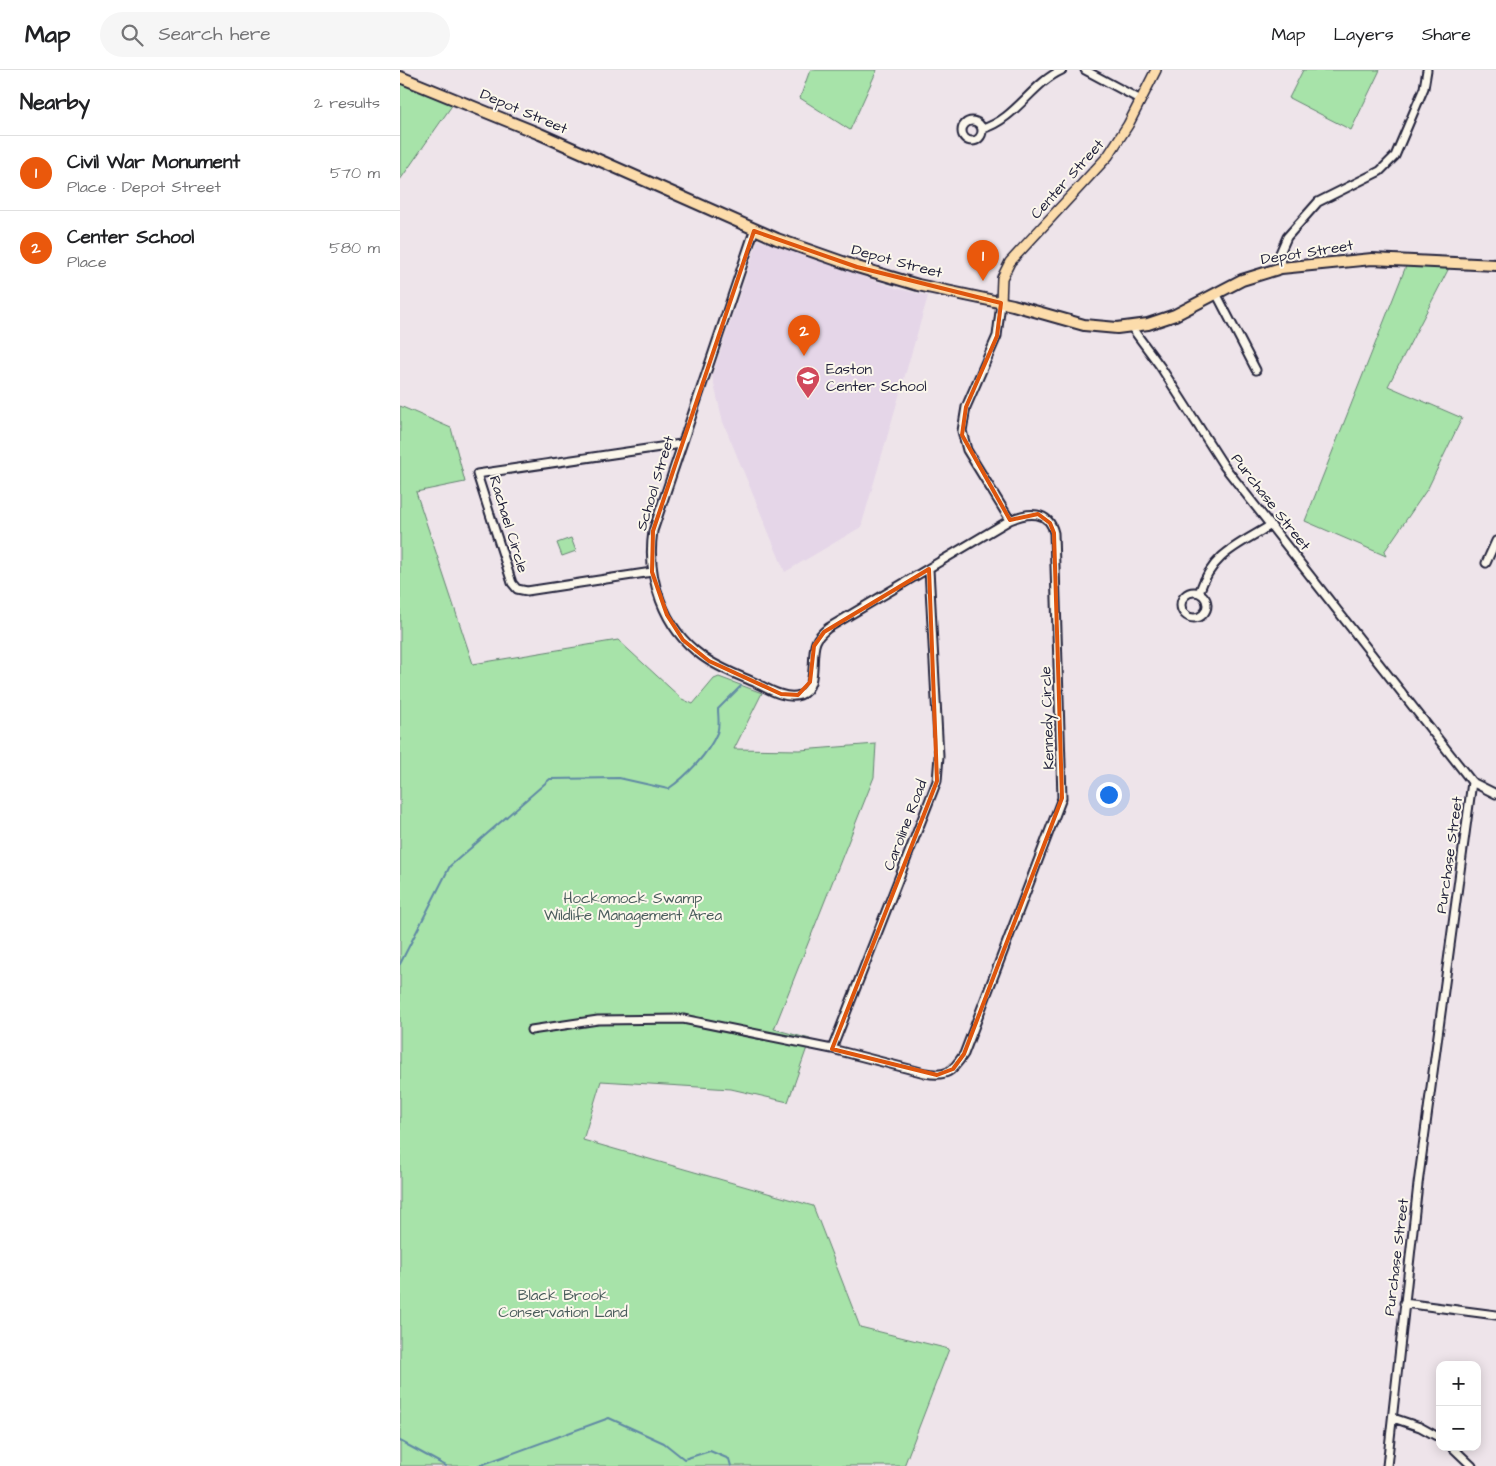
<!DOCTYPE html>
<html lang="en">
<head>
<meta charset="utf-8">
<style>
	:root { --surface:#fff; --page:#f6f6f6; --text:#202124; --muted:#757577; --line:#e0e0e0; --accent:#ea580c }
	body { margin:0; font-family:"Architects Daughter",sans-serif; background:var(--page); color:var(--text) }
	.controls { position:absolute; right:15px; bottom:15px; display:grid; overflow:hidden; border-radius:10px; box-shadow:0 2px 12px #0003 }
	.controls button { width:45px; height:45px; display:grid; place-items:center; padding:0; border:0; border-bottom:1px solid var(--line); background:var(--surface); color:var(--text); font:25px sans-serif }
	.you { position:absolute; left:708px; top:724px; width:18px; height:18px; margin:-12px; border:4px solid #fff; border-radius:50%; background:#1a73e8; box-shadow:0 0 0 8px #1a73e833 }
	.badge { display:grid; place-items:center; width:32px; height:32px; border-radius:50%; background:var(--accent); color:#fff; font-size:16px; font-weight:700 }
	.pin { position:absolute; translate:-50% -41px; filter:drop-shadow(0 1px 2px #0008) }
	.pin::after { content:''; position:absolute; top:26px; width:18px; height:15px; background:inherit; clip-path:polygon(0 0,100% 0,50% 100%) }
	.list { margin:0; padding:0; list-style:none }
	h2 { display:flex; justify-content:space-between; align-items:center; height:65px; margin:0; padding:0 20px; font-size:21px }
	h2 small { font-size:16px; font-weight:400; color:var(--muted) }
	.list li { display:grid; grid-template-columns:32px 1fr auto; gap:15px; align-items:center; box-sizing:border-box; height:75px; padding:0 20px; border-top:1px solid var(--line) }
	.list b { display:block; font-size:19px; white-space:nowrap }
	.list p { margin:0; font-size:16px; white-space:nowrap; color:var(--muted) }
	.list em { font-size:16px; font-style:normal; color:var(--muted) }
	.icon { flex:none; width:28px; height:28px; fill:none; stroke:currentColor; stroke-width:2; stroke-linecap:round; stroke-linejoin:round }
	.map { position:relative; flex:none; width:1096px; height:1396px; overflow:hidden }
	header { display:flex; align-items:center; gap:30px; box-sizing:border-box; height:70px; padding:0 25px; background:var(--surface); border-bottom:1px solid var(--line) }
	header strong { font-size:24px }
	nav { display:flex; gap:28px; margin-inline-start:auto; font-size:18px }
	.search { width:350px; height:45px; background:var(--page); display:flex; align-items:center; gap:12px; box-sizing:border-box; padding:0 18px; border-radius:28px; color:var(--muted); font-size:19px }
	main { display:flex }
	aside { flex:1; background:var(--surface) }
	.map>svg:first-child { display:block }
</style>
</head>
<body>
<header>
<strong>Map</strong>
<div class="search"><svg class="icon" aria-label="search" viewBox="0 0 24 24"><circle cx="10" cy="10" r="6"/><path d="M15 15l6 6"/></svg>Search here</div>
<nav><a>Map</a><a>Layers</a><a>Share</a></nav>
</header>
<main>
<aside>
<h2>Nearby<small>2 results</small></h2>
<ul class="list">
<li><span class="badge">1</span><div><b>Civil War Monument</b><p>Place · Depot Street</p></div><em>570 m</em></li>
<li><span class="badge">2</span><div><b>Center School</b><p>Place</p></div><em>580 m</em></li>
</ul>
</aside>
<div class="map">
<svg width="1096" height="1396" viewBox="0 0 1096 1396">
	<rect width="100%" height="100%" fill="#eee4ea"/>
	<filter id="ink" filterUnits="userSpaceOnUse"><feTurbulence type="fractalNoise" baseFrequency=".02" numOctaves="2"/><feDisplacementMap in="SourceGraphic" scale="10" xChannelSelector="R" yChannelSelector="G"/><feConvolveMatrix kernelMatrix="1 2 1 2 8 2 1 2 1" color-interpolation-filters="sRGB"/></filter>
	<g filter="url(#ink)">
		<path fill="#e5d6e8" d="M358,170L496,218L528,226L461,457L385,502L323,352L312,306Z"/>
		<path fill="#a7e3a9" stroke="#648272" d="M410,0H477L450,60L400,28Z
			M903,0H980L951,60L889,28Z
			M0,13L53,34L0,110Z
			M1006,196L1049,198L988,316L1062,348L1028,418L984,482L986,486L905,451Z
			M0,336L51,358L65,412L16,422L73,594L218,570L282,629L293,634L314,609L319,607L362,623L334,679L400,680L476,674L474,707L374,959L410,969L388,1032L331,1019L201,1011L183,1070L413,1136L460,1257L549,1279L504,1396H0Z
			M171,468L176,481L162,486L157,473Z"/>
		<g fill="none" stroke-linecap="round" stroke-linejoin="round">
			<path stroke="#608aa4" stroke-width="2" d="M0,894L50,796L150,709L219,708L268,719C287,706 308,684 317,663C320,656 318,646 318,639L341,616
				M0,1371L46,1396
				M78,1396L209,1348L264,1373L284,1389L310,1381L329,1389L331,1396"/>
			<g stroke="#22223b" stroke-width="11">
				<path id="minor" d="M685,0L741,30
					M562 61a10 10 0 1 1 20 0a10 10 0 1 1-20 0Z
					M582,59C616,49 631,14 662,0
					M881,198L880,183L887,167L918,132L980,101L995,86L1024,18L1027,0
					M816,223L856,300
					M601,233L597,266L566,337L562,361L567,380L610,450
					M732,258L760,296L824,396L1072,712L1018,1114L987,1396
					M1086,493L1096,471
					M252,502L127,521L117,519L112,513L77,404L281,374
					M781 535a13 13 0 1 1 26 0a13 13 0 1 1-26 0Z
					M799,523C813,483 837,476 871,455
					M1072,712L1096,724
					M131,960L198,950L283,949L432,979L525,1003C547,1007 552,1002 564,984L662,728L654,463C649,440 628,442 610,450L428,558C423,562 418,566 416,572C410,587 419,618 400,625C386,630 368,619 356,613C338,605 318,598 302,586C263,558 246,507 253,461L354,161
					M432,979L537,711L539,686L529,499
					M1004,1233L1096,1245
					M993,1348L1020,1357L1040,1368
					M1052,1377L1072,1396"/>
			</g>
			<g stroke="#22223b" stroke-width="12">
				<path id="major" d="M601,233L602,208L610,192L708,86L728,55L756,0"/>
			</g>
			<g stroke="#22223b" stroke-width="14">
				<path id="highway" d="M0,7L140,64L377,169L457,197L518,215L613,235L684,255L717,258L748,254L775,245L842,210L881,198L972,189L1096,195"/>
			</g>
			<use href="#minor" stroke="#fbf7ec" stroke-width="7"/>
			<use href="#major" stroke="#fcdcab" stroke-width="9"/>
			<use href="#highway" stroke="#fcdcab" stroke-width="10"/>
		</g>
	</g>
	<path fill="none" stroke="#de560e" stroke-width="4" stroke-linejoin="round" d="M354,161L457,197L601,233L597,266L566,337L562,365L610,450L638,444L650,453L654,463L662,728L564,984L553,999L537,1005L432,979L537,711L529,499L424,562L414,576L410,612L398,625L381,624L309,591L283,570L267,545L252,502L253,461Z"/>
	<defs>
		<g id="school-pin" transform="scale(1.25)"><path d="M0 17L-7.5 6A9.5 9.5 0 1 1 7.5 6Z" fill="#d1495b" stroke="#fbf7ec"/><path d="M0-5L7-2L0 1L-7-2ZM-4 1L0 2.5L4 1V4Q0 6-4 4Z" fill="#fff"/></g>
	</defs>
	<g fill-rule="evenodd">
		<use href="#school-pin" x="408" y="308"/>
	</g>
	<g text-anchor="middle" stroke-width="4" stroke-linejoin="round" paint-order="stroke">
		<g font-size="15" fill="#22223b" stroke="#fbf7ec">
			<text transform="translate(124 41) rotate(23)" y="5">Depot Street</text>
			<text transform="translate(667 109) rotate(-48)" y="5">Center Street</text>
			<text transform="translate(907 182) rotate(-9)" y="5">Depot Street</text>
			<text transform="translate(497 191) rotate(15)" y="5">Depot Street</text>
			<text transform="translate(255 413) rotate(-73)" y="5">School Street</text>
			<text transform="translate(871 432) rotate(52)" y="5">Purchase Street</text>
			<text transform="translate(109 454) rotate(73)" y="5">Rachael Circle</text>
			<text transform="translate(647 648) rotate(-92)" y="5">Kennedy Circle</text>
			<text transform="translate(505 755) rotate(-69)" y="5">Caroline Road</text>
			<text transform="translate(1049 785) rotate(-82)" y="5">Purchase Street</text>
			<text transform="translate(996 1187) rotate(-83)" y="5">Purchase Street</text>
		</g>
		<g font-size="15" fill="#22223b" stroke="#fbf7ec" text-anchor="start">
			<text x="426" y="304">Easton<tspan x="426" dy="17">Center School</tspan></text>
		</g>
		<g font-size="15" fill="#4a5c5c" stroke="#fbf7ec">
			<text x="233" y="833">Hockomock Swamp<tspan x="233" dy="17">Wildlife Management Area</tspan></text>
			<text x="163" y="1230">Black Brook<tspan x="163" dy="17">Conservation Land</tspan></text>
		</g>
	</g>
</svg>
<div class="controls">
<button>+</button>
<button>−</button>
</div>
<div class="you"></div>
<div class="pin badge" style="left:583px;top:211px">1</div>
<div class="pin badge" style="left:404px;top:286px">2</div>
</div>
</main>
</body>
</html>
